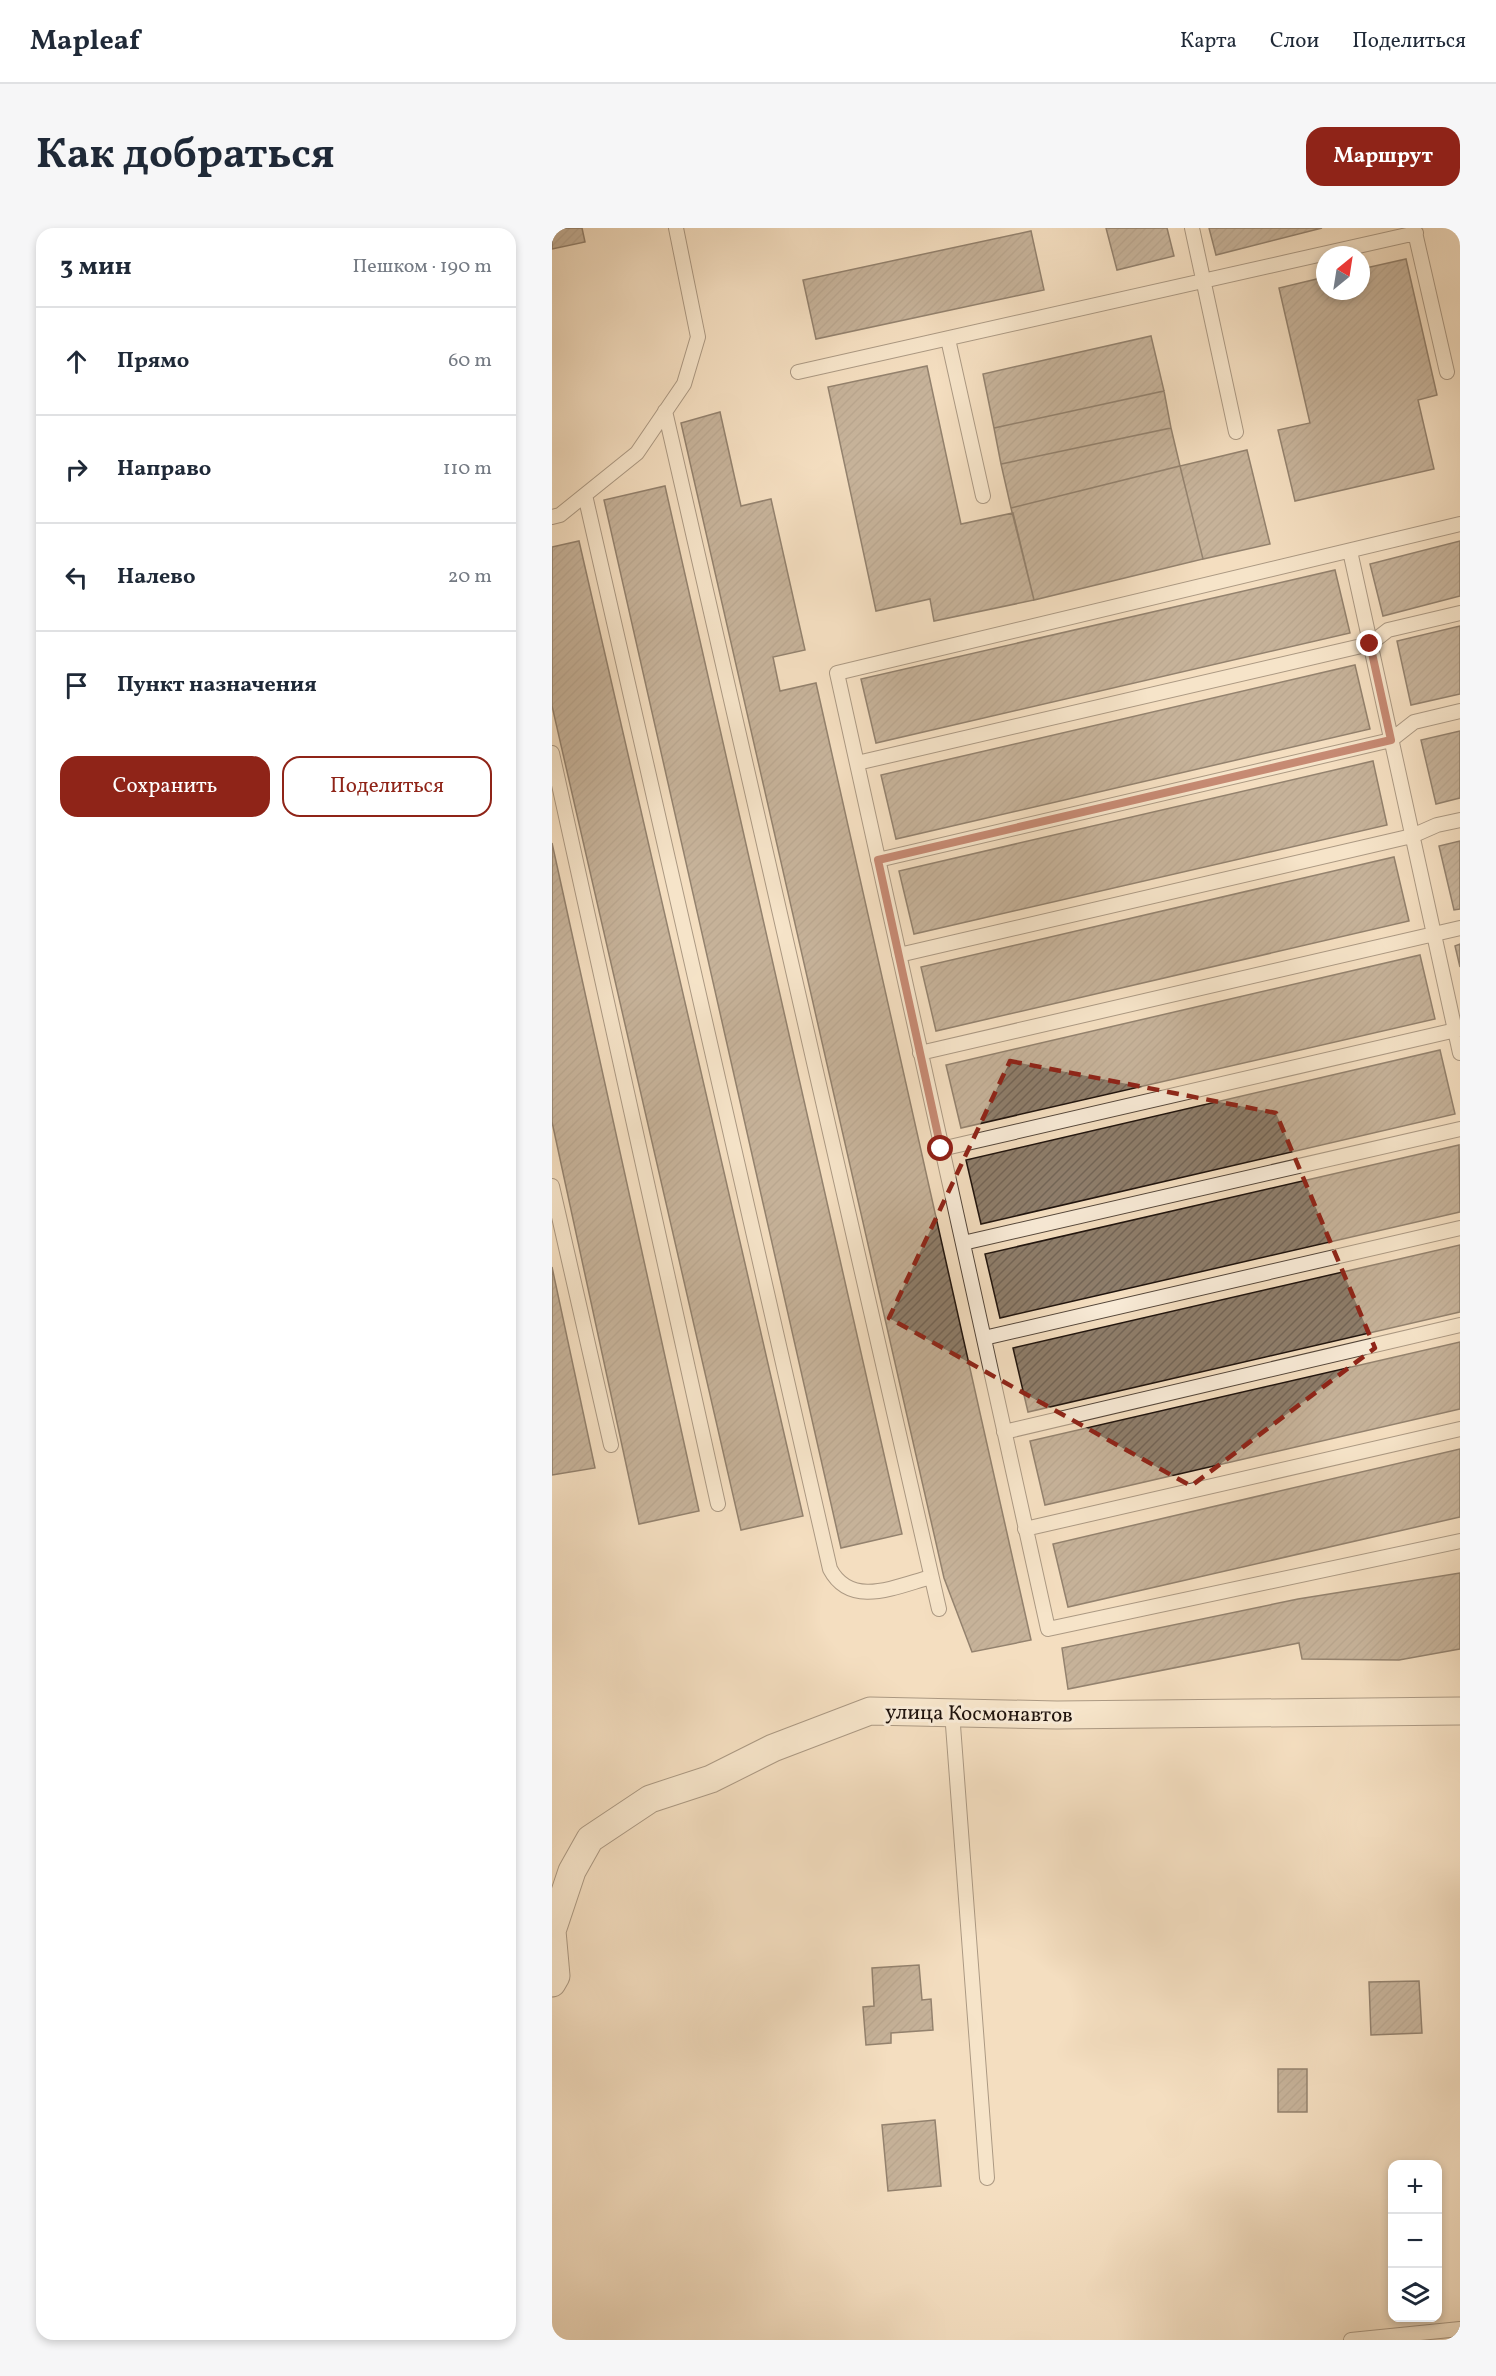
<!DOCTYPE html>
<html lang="ru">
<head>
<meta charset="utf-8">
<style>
	:root { --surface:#fff; --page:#f6f6f7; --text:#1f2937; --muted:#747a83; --line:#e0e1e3; --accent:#8f2418 }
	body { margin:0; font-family:Vollkorn,serif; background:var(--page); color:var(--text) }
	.controls { position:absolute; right:18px; bottom:18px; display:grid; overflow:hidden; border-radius:12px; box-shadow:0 3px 9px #0003 }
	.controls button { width:54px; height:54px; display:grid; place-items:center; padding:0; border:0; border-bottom:2px solid var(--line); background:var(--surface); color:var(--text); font:30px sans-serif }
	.compass { position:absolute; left:764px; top:18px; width:54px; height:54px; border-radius:50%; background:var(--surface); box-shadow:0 3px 9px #0003; rotate:30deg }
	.stop { position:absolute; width:18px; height:18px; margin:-14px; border:4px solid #8f2418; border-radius:50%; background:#fff }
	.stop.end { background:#8f2418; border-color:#fff; box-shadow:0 2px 6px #0008 }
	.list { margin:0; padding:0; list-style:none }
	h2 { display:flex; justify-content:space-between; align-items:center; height:78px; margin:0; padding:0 24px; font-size:26px }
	h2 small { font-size:20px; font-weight:400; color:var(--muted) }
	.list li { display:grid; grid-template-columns:39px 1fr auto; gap:18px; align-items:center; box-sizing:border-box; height:108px; padding:0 24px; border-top:2px solid var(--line) }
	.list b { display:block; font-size:22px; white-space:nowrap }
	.list em { font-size:20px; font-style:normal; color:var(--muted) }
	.actions { display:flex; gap:12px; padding:18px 24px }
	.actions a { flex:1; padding:14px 0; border:2px solid var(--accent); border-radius:18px; text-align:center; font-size:21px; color:var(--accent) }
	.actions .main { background:var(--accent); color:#fff }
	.icon { flex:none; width:33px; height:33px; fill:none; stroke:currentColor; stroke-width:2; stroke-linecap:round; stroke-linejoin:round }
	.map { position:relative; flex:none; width:908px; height:2112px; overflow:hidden; border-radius:18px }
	header { display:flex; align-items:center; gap:36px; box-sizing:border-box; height:84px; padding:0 30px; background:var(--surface); border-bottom:2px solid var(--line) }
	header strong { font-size:28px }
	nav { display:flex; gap:33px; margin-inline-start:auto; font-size:21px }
	.intro { display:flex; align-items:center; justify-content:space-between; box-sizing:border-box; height:144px; padding:0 36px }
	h1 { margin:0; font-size:42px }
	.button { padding:15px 27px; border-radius:18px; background:var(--accent); color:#fff; font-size:21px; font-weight:700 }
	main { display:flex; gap:36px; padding:0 36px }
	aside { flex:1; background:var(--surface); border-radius:18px; box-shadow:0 3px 9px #0003 }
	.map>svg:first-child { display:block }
</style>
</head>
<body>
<header>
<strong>Mapleaf</strong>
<nav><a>Карта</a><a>Слои</a><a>Поделиться</a></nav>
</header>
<div class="intro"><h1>Как добраться</h1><a class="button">Маршрут</a></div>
<main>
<aside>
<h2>3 мин<small>Пешком · 190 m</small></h2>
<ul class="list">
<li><svg class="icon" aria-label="ahead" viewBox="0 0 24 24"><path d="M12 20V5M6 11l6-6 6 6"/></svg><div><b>Прямо</b></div><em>60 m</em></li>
<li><svg class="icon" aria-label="right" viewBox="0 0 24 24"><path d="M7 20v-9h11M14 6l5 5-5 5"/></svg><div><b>Направо</b></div><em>110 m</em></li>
<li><svg class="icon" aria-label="left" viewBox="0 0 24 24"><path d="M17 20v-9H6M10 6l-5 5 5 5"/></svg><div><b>Налево</b></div><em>20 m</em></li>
<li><svg class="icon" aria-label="arrive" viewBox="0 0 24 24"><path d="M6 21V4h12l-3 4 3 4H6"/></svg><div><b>Пункт назначения</b></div></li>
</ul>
<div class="actions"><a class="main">Сохранить</a><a>Поделиться</a></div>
</aside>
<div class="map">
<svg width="908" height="2112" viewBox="0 0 908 2112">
	<defs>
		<pattern id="building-hatch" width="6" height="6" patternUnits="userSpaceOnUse" patternTransform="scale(1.5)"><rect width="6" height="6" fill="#8e7d6a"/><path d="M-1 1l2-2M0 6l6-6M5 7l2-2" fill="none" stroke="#736556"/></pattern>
	</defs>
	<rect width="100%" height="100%" fill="#f4dec0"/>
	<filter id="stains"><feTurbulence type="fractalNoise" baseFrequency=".00333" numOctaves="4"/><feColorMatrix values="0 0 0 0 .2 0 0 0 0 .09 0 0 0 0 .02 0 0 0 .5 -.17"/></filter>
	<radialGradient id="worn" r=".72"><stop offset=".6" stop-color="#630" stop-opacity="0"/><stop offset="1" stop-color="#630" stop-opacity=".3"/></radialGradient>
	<path fill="url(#building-hatch)" stroke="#1f130d" stroke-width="1.5" d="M0,0H30L33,14L0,21Z
		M554,0H615L622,28L565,42Z
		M657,0H770L664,27Z
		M479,3L492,62L264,111L251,52Z
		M854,31L885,167L866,172L882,241L743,273L726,202L758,195L727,60L773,49V63H809V41Z
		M599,108L612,163L442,200L431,146Z
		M375,138L409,296L461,285L482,372L382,393L378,371L324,383L276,159Z
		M612,163L619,200L449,236L442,200Z
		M168,184L189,278L219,271L253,422L221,429L228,463L264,455L479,1412L420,1424L392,1350L129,195Z
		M619,200L628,238L459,280L449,236Z
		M695,222L718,316L651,331L628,238Z
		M628,238L651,331L482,372L459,280Z
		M113,258L350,1306L289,1320L52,272Z
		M27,313L251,1288L189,1302L0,478V319Z
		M908,313V368L831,388L818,336Z
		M783,342L798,405L324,515L309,451Z
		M908,398V466L859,477L845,413Z
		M803,437L818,501L344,611L329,547Z
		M908,503V570L884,576L869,512Z
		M821,533L835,597L362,706L347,643Z
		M908,613V681L902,682L887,618Z
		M0,615L147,1283L87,1296L0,894Z
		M842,629L857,693L384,803L369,739Z
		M908,716V739L903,718Z
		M868,727L883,791L409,900L394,837Z
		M888,822L903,886L429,996L414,932Z
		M907,917L908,984L448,1090L433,1026Z
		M908,1017V1084L476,1184L461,1120Z
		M0,1039L43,1240L0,1247Z
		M908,1114V1181L493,1277L478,1213Z
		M908,1221V1289L516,1379L501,1316Z
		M908,1345V1421L847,1432L750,1431L747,1415L516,1461L510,1420L746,1371Z
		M367,1737L370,1772L379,1771L381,1802L339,1805V1815L314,1817L311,1779L322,1778L320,1740Z
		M867,1753L870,1805L819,1807L817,1754Z
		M726,1841H755V1884H726Z
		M383,1892L389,1958L336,1963L330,1897Z"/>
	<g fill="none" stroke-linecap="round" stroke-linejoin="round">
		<g stroke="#54463a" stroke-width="16">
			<path id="lane" d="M640,0L684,204
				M862,0L895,144
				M396,111L431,268
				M246,144L864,5
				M113,183L387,1381
				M33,267L278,1341C299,1381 345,1358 379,1349
				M0,289L8,287L85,225L132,156L146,109L124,0
				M908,296L285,445L496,1401L908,1313
				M798,323L908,825
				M0,525L166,1276
				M305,535L818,416L836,402L908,385
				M326,632L839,512L862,494L908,483
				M347,727L860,608L885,597L908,592
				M368,825L908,700
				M389,921L908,801
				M0,958L59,1217
				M411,1015L908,901
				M432,1110L908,1000
				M452,1204L908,1097
				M473,1301L908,1201
				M400,1484L435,1950
				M799,2112L908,2101"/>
		</g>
		<g stroke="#54463a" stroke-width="29">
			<path id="street" d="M0,1703L20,1643L38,1611L98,1571L159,1551L221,1520L318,1483L505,1487L908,1483
				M0,1703L4,1748L0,1755"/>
		</g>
		<use href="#lane" stroke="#f8ead6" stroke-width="14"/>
		<use href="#street" stroke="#f8ead6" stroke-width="27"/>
	</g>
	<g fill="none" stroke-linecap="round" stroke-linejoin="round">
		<path stroke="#8f2418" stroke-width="8" d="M389,921L326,632L839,512L818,416"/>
	</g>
	<path d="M0 0H908V2112H0ZM458,833L724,885L823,1120L639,1258L337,1090Z" fill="#f4dec0" fill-opacity=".55" fill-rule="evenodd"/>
	<path fill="none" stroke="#8f2418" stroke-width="4.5" stroke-dasharray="12 8" stroke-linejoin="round" d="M458,833L724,885L823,1120L639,1258L337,1090Z"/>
	<g text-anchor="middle" stroke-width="6" stroke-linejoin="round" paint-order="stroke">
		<g font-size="21" fill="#1f130d" stroke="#f8ead6">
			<text transform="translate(427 1485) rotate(1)" y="7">улица Космонавтов</text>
		</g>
	</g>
	<rect width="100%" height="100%" filter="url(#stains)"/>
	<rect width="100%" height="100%" fill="url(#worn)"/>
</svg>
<div class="controls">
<button>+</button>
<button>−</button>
<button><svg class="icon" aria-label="layers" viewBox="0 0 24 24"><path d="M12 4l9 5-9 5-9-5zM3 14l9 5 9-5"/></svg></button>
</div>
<svg class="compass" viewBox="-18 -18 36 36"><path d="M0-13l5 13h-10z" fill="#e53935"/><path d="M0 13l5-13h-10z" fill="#747a83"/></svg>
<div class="stop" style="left:389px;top:921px"></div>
<div class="stop end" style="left:818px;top:416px"></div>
</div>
</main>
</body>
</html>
